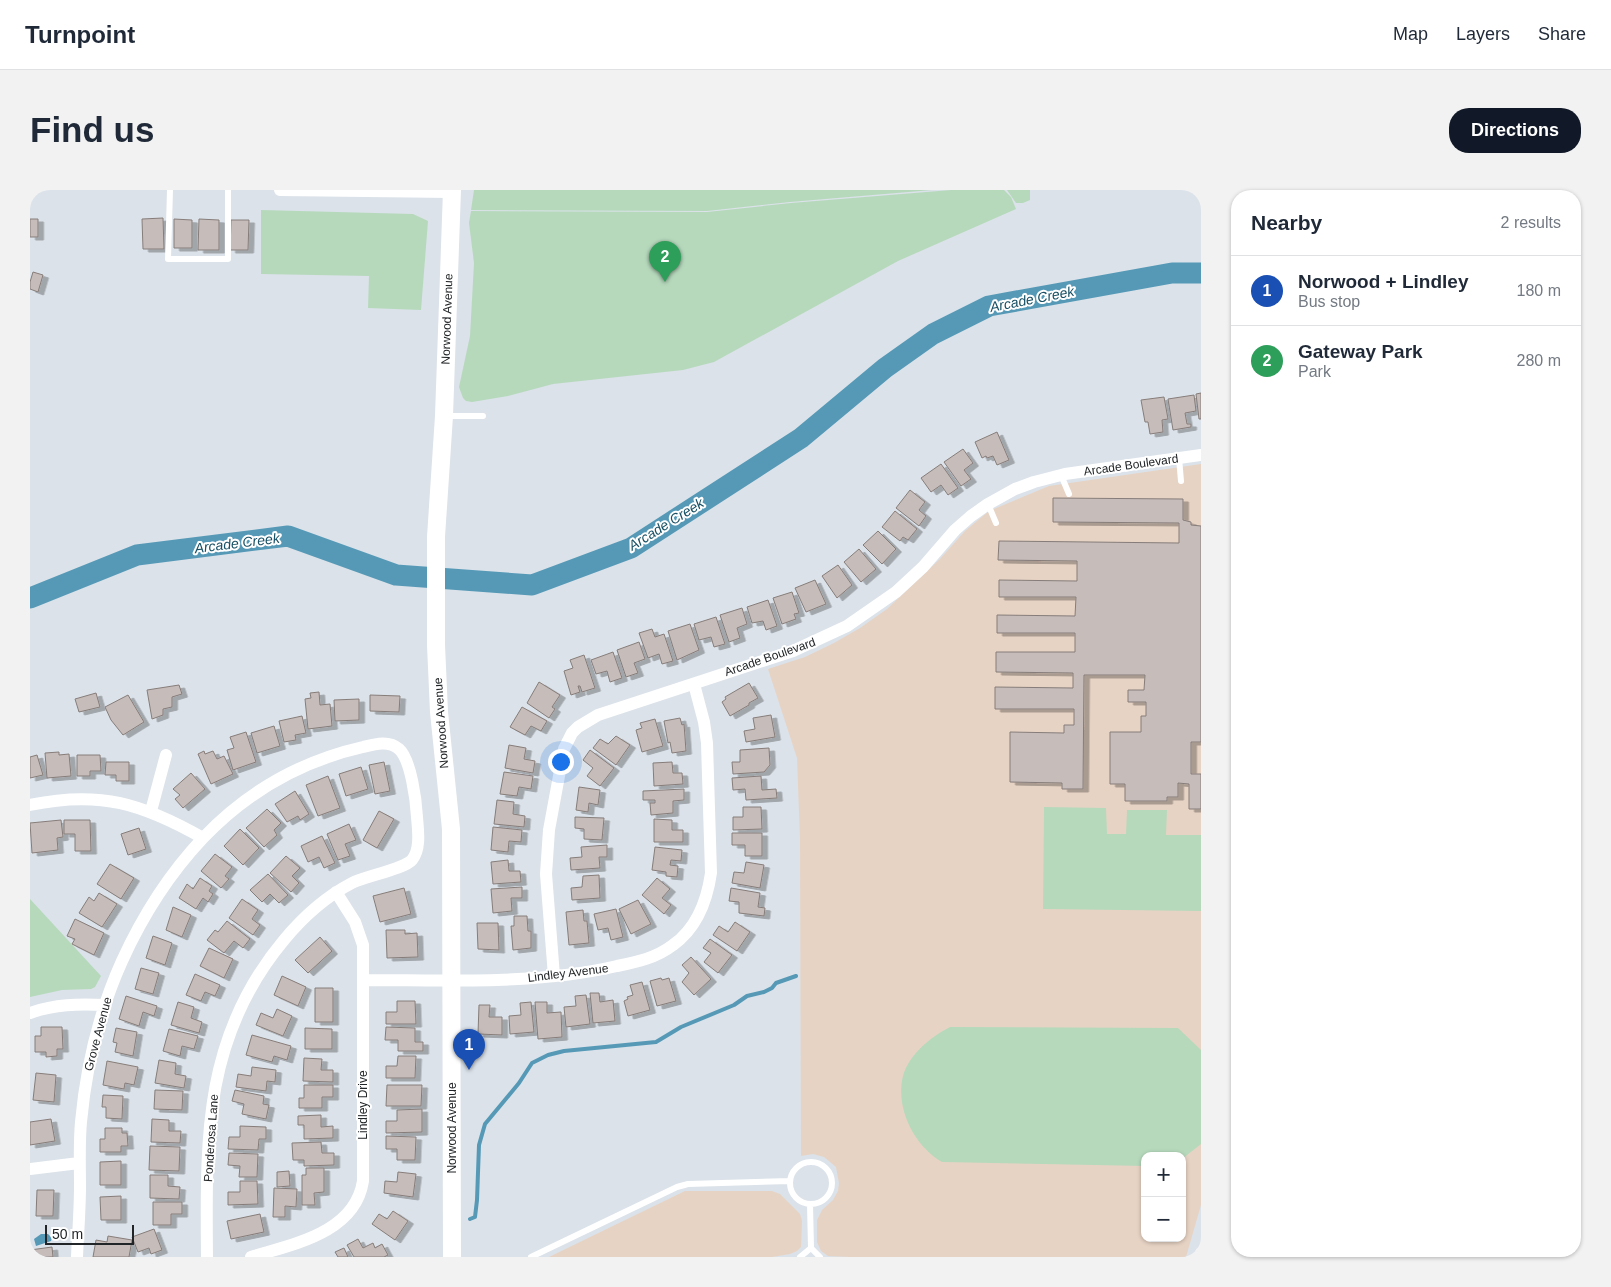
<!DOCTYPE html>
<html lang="en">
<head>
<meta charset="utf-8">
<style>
	:root { --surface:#fff; --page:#f2f2f3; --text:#1f2937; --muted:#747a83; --line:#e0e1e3; --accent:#111827 }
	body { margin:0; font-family:Helvetica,sans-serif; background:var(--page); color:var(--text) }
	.controls { position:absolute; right:15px; bottom:15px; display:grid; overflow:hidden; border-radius:10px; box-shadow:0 1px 4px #0004 }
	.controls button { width:45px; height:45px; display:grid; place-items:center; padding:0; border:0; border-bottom:1px solid var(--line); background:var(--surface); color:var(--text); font:25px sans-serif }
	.scale { position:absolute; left:15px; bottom:12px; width:89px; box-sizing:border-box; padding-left:5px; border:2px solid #222527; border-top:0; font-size:14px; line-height:18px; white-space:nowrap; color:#222527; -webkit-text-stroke:4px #fff; paint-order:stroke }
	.you { position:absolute; left:530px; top:571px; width:18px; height:18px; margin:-12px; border:4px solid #fff; border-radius:50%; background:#1a73e8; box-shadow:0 0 0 8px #1a73e833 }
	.badge { display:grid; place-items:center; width:32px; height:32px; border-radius:50%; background:var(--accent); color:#fff; font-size:16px; font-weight:700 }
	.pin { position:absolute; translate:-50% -41px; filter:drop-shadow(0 1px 2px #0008) }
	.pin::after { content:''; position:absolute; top:26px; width:18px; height:15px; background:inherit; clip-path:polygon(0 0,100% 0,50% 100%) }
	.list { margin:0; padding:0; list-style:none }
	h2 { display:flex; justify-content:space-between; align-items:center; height:65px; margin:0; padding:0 20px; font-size:21px }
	h2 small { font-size:16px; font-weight:400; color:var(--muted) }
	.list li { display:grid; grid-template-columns:32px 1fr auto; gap:15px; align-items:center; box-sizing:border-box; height:70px; padding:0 20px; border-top:1px solid var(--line) }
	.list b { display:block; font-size:19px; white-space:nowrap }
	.list p { margin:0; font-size:16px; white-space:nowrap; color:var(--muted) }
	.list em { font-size:16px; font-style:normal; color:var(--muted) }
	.map { position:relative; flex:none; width:1171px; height:1067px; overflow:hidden; border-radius:20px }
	header { display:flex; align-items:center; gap:30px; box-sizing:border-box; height:70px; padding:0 25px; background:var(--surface); border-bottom:1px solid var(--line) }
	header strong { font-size:24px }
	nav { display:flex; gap:28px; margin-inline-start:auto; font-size:18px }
	.intro { display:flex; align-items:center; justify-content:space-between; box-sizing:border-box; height:120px; padding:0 30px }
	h1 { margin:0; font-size:35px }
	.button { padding:12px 22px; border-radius:20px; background:var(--accent); color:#fff; font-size:18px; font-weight:700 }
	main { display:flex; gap:30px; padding:0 30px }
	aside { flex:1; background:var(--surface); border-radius:20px; box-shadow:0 1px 4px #0004 }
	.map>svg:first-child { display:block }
</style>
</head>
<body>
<header>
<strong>Turnpoint</strong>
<nav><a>Map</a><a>Layers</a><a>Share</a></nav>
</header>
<div class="intro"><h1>Find us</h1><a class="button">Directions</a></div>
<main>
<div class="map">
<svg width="1171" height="1067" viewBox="0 0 1171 1067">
	<defs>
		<filter id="shadow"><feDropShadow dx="5.5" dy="3" stdDeviation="0" flood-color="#0004"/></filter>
	</defs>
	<rect width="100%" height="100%" fill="#dbe2e9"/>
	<path fill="#e7d3c4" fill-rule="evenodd" d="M1171,274V1015L1156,1067H820L798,1066L791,1061L787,1052V1030L792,1020L803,1010L808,1001L809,993L806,977L794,967L783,964L771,966L770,648L767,568L738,479L775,467L804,453L830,438L857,419L910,369L935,341L959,321L1019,296ZM1115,966H1152V1048H1115Z
		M655,1001H742L750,1004L770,1024L772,1031L771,1057L767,1061L760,1064L742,1067H519Z"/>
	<path fill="#b6d9bc" d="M444,0H902L760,12L677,21L441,20Z
		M921,0H974L981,7L986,19L868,71L684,172L653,180L523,194L478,206L442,212L436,211L433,208L429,197L440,146L444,73L439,33L441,21L677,22L761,13Z
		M977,0H1000V10L993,13H986Z
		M231,20L383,24L398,31L391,120L338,118L339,86L231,84Z
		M1014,617L1076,618L1077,644H1096L1097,620H1137L1136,645H1171V721L1013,719Z
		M0,709L71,786L65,797L61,799L32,800L0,807Z
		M920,837L1148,838L1171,860V954L1152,969V966H1115V976L912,972C884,956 865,918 873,886C879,864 901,847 920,837Z"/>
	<path fill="#5599b7" d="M11,1044H18L22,1048L21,1051L6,1056L4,1049Z"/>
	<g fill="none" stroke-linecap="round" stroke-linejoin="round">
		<path stroke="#5599b7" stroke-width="4" d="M440,1029L445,1027L447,1010L449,955L455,934L489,893L502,873L518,865L534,861L626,852L651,837L704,815L717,806L734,802L742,798L746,793L766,786"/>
		<path stroke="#5599b7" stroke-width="21" d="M0,408L107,365L258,346L366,385L502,395L601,358L771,248L855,178L903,144L959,116L1142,83H1171"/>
	</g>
	<path fill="#c6bcb9" stroke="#867d7a" filter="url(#shadow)" d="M133,28L134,59H113L112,29Z
		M0,29H8V47H0Z
		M144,29L162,30V58H144Z
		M169,29L189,30V60H168Z
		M201,30H219L218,60H200Z
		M3,82L13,85L8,102L0,99V92Z
		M1171,203V229H1169L1166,204Z
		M1164,205L1166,221L1155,223L1157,234H1161V237L1143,240L1138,209Z
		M1134,207L1138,229L1132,230L1133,242L1120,244L1118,232H1115L1111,210Z
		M967,242L979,270L967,275L963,266L957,268L956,266L952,268L945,252Z
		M933,259L943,273L934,280L941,289L931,296L914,272Z
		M911,274L928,298L918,305L911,295L901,302L891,288Z
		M880,300L895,312L889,320L896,326L889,336L866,318Z
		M1023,308L1153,309V330L1161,332V335L1171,336V552H1161V584H1171V619H1159V594L1148,593V607H1137V611H1095V594H1080V542H1111V526H1116V512H1098V500H1114L1115,485H1054L1053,599H1032V593L980,592V542L1034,543V535H1044V519H965V497L1043,498V483L966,482V462H1045V443H967V425L1045,426L1046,407H969V390L1047,391V371L968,370L969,351L1149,353V333L1023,332Z
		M865,321L887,339L878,350L873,347L870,351L852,337Z
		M848,341L866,359L852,374L833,355Z
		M829,359L846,379L831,392L814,372Z
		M808,375L822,395L807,408L792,386Z
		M785,390L796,414L776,422L765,398Z
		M762,402L769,423L764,424L766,429L752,434L743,408Z
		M738,410L747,436L736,440L733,431L722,433L717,417Z
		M712,418L717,434L707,438L710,448L699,452L690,425Z
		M686,427L695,454L684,457L681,447L669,450L664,434Z
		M660,434L669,460L647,470L638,441Z
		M622,439L625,447L634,444L643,471L632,474L629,464L618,468L609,443Z
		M609,452L615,469L604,473L608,483L596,487L587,460Z
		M583,462L592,488L580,492L577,481L566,484L561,470Z
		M554,465L565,498L552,502L550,496H548L550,502L541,505L534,481L543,478L540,470Z
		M509,492L530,505L522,517L525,519L519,528L497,513Z
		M719,493L728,508L719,513V515L700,526L692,512L696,509L695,507Z
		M149,495L152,504L142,507V517L133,519V525L122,529L117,500Z
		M289,502L290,515L300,514L302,536L278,539L275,509L281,508L280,503Z
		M66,503L70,517L49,522L45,509Z
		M98,505L114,532L93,545L81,530L75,517Z
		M340,505L370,506L369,522L340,521Z
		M329,509V530L305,531L304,510Z
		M492,517L517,531L511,541L501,536L495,545L480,537Z
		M741,525L745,547L716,552L714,541L725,539L723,528Z
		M272,526L276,543L265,545L266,550L254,552L249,531Z
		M650,528L652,535L654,534L656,561L642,563L640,552L638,553L634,531Z
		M625,529L633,556L612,562L606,540L612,538L610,533Z
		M244,536L250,556L227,563L221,543Z
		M216,542L226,572L203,580L197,560L204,558L200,547Z
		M586,546L600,555L586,575L563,558L570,549L578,554Z
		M479,555L496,558L494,569L505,571L503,583L475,578Z
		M739,558L740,575L734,582L703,584L702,572H710V560Z
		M560,560L584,578L570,596L557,586L563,578L553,570Z
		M174,561L175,564L183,561L187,569L194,566L203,584L181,594L168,564Z
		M29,562V565L39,564L41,586L17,588L15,563Z
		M7,565L13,585L0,588V567Z
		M47,565H70L71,581H60V586H47Z
		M76,572H99V591H86V585H75Z
		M354,572L360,601L345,604L339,575Z
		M642,572L643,583H652L653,594L624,596L623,573Z
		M331,577L338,599L316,606L309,584Z
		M474,582L503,586L501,599L489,597L487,606L470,604Z
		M161,583L175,599L153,618L145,609L150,605L143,599Z
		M298,586L310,618L288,626L276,595Z
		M731,586L732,600L746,599L747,608L716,610L715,599L703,600L702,588Z
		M549,597L570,600L568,615L559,613L558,622L546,620Z
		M654,599V610L643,611V623L621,625L620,613H625V610H613V601Z
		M265,601L279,624L270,630L268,626L257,632L245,614Z
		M467,610L484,612L483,624L495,626L494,637L464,634Z
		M713,617H731L732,639L703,640V627H713Z
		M237,619L251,633L244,640L247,645L234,657L216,638Z
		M349,621L364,629L347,658L333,650Z
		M545,627L574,628L572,650L554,649V639L545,638Z
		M624,629L642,630V640H653V652H624Z
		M31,630L33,647L27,648L28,660L2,663L0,633Z
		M34,630H60L61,661H45V644H34Z
		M319,634L326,650L315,654L320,666L308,670L297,644Z
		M463,637L492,640L491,652L479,651L478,662L461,660Z
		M109,638L116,659L98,665L91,644Z
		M210,639L229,658L213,675L194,656Z
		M702,643H732V666H715V655H702Z
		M292,646L305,673L294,678L289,667L278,672L271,656Z
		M577,655V667H569L570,678L541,680L540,668L552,667L551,657Z
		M625,657L652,660L651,671L641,670L640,675L648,676L647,687L636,686V682L622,680Z
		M185,664L202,677L195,686L199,689L191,698L171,681Z
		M256,666L270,678L262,686L269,693L261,702L240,683Z
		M478,670L479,681H490L491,692L463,694L461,672Z
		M716,672L734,675L730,698L702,693L704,682L714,683Z
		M80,674L104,688L91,709L67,694Z
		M238,684L258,705L249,713L240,704L232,712L220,700Z
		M569,685L570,708L542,710L541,698L552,697L553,686Z
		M170,688L182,696L179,701L183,704L178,712L173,708L166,719L149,708L157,694L163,699Z
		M627,688L640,699L632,708L641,715L634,724L612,705Z
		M492,697V708H481L482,721L463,723L461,699Z
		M374,698L381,724L350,732L343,706Z
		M701,698L730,703L728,717L735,718L734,726L709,723V712L699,711Z
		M69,703L87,714L72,737L49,723L59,707L64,711Z
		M212,709L228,720L222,729L230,735L223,745L199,728Z
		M608,710L621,734L601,744L589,719Z
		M143,717L161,725L152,747L136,740Z
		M586,719L593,747L581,750L578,738L568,740L564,724Z
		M553,720L554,731H557L559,753L539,755L536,722Z
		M484,726H497L498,741H501V758L483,760L481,736H484Z
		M45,729L74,743L64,765L42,754L45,749L37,746Z
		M197,731L220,749L213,758L204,751L194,763L177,750L185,740L188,742Z
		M705,732L720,742L707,761L683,745L689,736L698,742Z
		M447,733H468L469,760L448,759Z
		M356,740H375V744L387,743L388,767L357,768Z
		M123,746L142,753L135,775L116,768Z
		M290,747L302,761L278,783L265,770Z
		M680,749L702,765L688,783L674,772L681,763L673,758Z
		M179,758L203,769L194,788L170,776Z
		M661,767L681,789L664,805L652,792L659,783L652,775Z
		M111,778L129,783L123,804L105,799Z
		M165,784L190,795L185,806L175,802L171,811L156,805Z
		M252,786L276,797L268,816L244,805Z
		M631,788L632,790L639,788L646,811L627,816L620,791Z
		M612,792L620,820L598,826L594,811L598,809L597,807L603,805L600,795Z
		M285,798H303V832H285Z
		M560,803H569L570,812L583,810L585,831L563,833Z
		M556,805L560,834L536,837L534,817L546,816L545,806Z
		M96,806L127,816L124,826L113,822L109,836L89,829Z
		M367,811H385L386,834H356V822H367Z
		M148,812L164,817L161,828L172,832L169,843L141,835Z
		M501,812L504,842L480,844L479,826L491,825L490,813Z
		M505,812H517V823L531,822L532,847L508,849Z
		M449,815H460L459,827H472V845L448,844Z
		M247,819L262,826L253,846L226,835L231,823L243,828Z
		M11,837H32L33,859H27V866L16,867V862H5V846H11Z
		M356,837L385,838V852H393V861H368V850H355Z
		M86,838L107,842L103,866L85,862L87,853L83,852Z
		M275,838L302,839V859H275Z
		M139,839L168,846L164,859L152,856L150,866L133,861Z
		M222,845L261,856L257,870L244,866L242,872L216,865Z
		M368,866H386L385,888H356V876H367Z
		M274,868L292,869L291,880H303V892L273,891Z
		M129,870L146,873L145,884L156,886L154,898L125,893Z
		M77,871L108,877L104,895L95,893L94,899L73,895Z
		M222,877L246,880L245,892L237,891L236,901L206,897L208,884L221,886Z
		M6,883L26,885L24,912L3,910Z
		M274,895H303V907H292V918H269V908H274Z
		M357,895H392L391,916H356Z
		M125,900L153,901L152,920L124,919Z
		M205,900L234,906L233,914L239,915L236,929L212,924L214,914L202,911Z
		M73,905L93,906L92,929L76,928V917H72Z
		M392,919V942L356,943V931H367V920Z
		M291,925V937L303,936V948L274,949V935H268V926Z
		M21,929L25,951L0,955V932Z
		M122,929L139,930V941H151L150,953L121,952Z
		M210,936L236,937V949H229L228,960L198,959L199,947H210Z
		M75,938H92V943H97L98,956H91V962H70V949H75Z
		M356,946L386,947L385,970H367V959H356Z
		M291,952L292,963H304V975L274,976V970H263L262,953Z
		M120,956L150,957L149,981L119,980Z
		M199,963L228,964L227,987H209L210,976L198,975Z
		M91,971V995H70V972Z
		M276,978H294V1002L284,1003L285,1015H272V985H276Z
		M259,981L260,996L247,997V982Z
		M368,982L386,984L383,1007L354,1003L355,991L367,992Z
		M120,985H138V996L150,997L149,1009L120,1008Z
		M210,991H227L228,1014L198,1015V1002H210Z
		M244,998L267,999L266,1017L255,1016V1027H243Z
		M7,1000H24L23,1026H6Z
		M91,1006V1030H71L70,1007Z
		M123,1012H152V1024H141V1035H123Z
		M363,1021L378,1031L365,1050L342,1034L349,1024L357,1029Z
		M230,1024L234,1042L201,1049L197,1031Z
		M124,1039L132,1060L121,1064L119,1058L108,1062L102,1047Z
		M78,1046L102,1050L99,1067H63L66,1050L77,1052Z
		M328,1049L333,1058L343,1053L345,1058L352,1054L358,1065L354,1067H324L317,1055Z
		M22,1057L23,1067H0V1060Z
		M314,1058L318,1067H308L305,1062Z"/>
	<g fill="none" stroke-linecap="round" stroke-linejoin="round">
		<path stroke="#fff" stroke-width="6" d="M140,0L138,69H198V0
			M415,226H453
			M1149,268L1151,291
			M1031,285L1039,304
			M958,314L966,333
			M760 993a21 21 0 1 1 42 0a21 21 0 1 1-42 0Z
			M780,1014L781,1058L790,1067
			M501,1067L647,997L658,994L760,991
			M770,1067L781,1058"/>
		<path stroke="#fff" stroke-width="12" d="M250,0L422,2
			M0,615C70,600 113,614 173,648
			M121,621L136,565
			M524,786L516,684L519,640L534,559L542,543L548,537L568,525L763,461L817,436L866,402L893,377L925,340L941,326L958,314L985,299L1004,292L1035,284L1171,265
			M333,790C417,790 505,795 587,776C607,772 626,768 643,755C667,738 677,711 681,683L677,553L674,532L664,494
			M0,823C25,814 48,814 75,815
			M0,979L49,973
			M47,1067C48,1043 50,1020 50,996C50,975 49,953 51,932C56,877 69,822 92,771C112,727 140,683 173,648C217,602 271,571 333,557C345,554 359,550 369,559C381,570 386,610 387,627C388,640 391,659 382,670C374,679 336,686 322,693C295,707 273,727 254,750C173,847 176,949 177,1067
			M221,1067C263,1054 325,1043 333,991V755L325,732L306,702
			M1170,1067L1171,1063"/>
		<path stroke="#fff" stroke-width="18" d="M422,1067L421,639L409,522L406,455V347L414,226L422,0"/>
	</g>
	<g text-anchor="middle" stroke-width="4" stroke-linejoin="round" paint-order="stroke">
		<g font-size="12" fill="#222527" stroke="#fff">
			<text transform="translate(417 129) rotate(-88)" y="4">Norwood Avenue</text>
			<text transform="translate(1101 275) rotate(-8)" y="4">Arcade Boulevard</text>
			<text transform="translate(740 467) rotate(-19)" y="4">Arcade Boulevard</text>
			<text transform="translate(411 533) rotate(-94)" y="4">Norwood Avenue</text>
			<text transform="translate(538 783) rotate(-7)" y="4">Lindley Avenue</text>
			<text transform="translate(68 844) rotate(-75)" y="4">Grove Avenue</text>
			<text transform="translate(333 915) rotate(-90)" y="4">Lindley Drive</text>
			<text transform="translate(422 938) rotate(-90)" y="4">Norwood Avenue</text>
			<text transform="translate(181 948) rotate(-86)" y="4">Ponderosa Lane</text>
		</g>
		<g font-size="14" font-style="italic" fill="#174f64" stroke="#fff">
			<text transform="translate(1002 109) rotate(-11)" y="5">Arcade Creek</text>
			<text transform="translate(636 334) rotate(-32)" y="5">Arcade Creek</text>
			<text transform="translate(207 353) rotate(-7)" y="5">Arcade Creek</text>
		</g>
	</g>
</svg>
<div class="controls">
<button>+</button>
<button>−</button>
</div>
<div class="scale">50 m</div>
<div class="you"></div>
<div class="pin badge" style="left:439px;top:880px;background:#1a4fb4">1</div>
<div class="pin badge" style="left:635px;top:92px;background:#2e9e5b">2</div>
</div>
<aside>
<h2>Nearby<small>2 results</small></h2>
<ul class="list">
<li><span class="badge" style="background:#1a4fb4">1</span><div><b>Norwood + Lindley</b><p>Bus stop</p></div><em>180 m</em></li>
<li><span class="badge" style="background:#2e9e5b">2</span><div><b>Gateway Park</b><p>Park</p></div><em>280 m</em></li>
</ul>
</aside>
</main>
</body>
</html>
